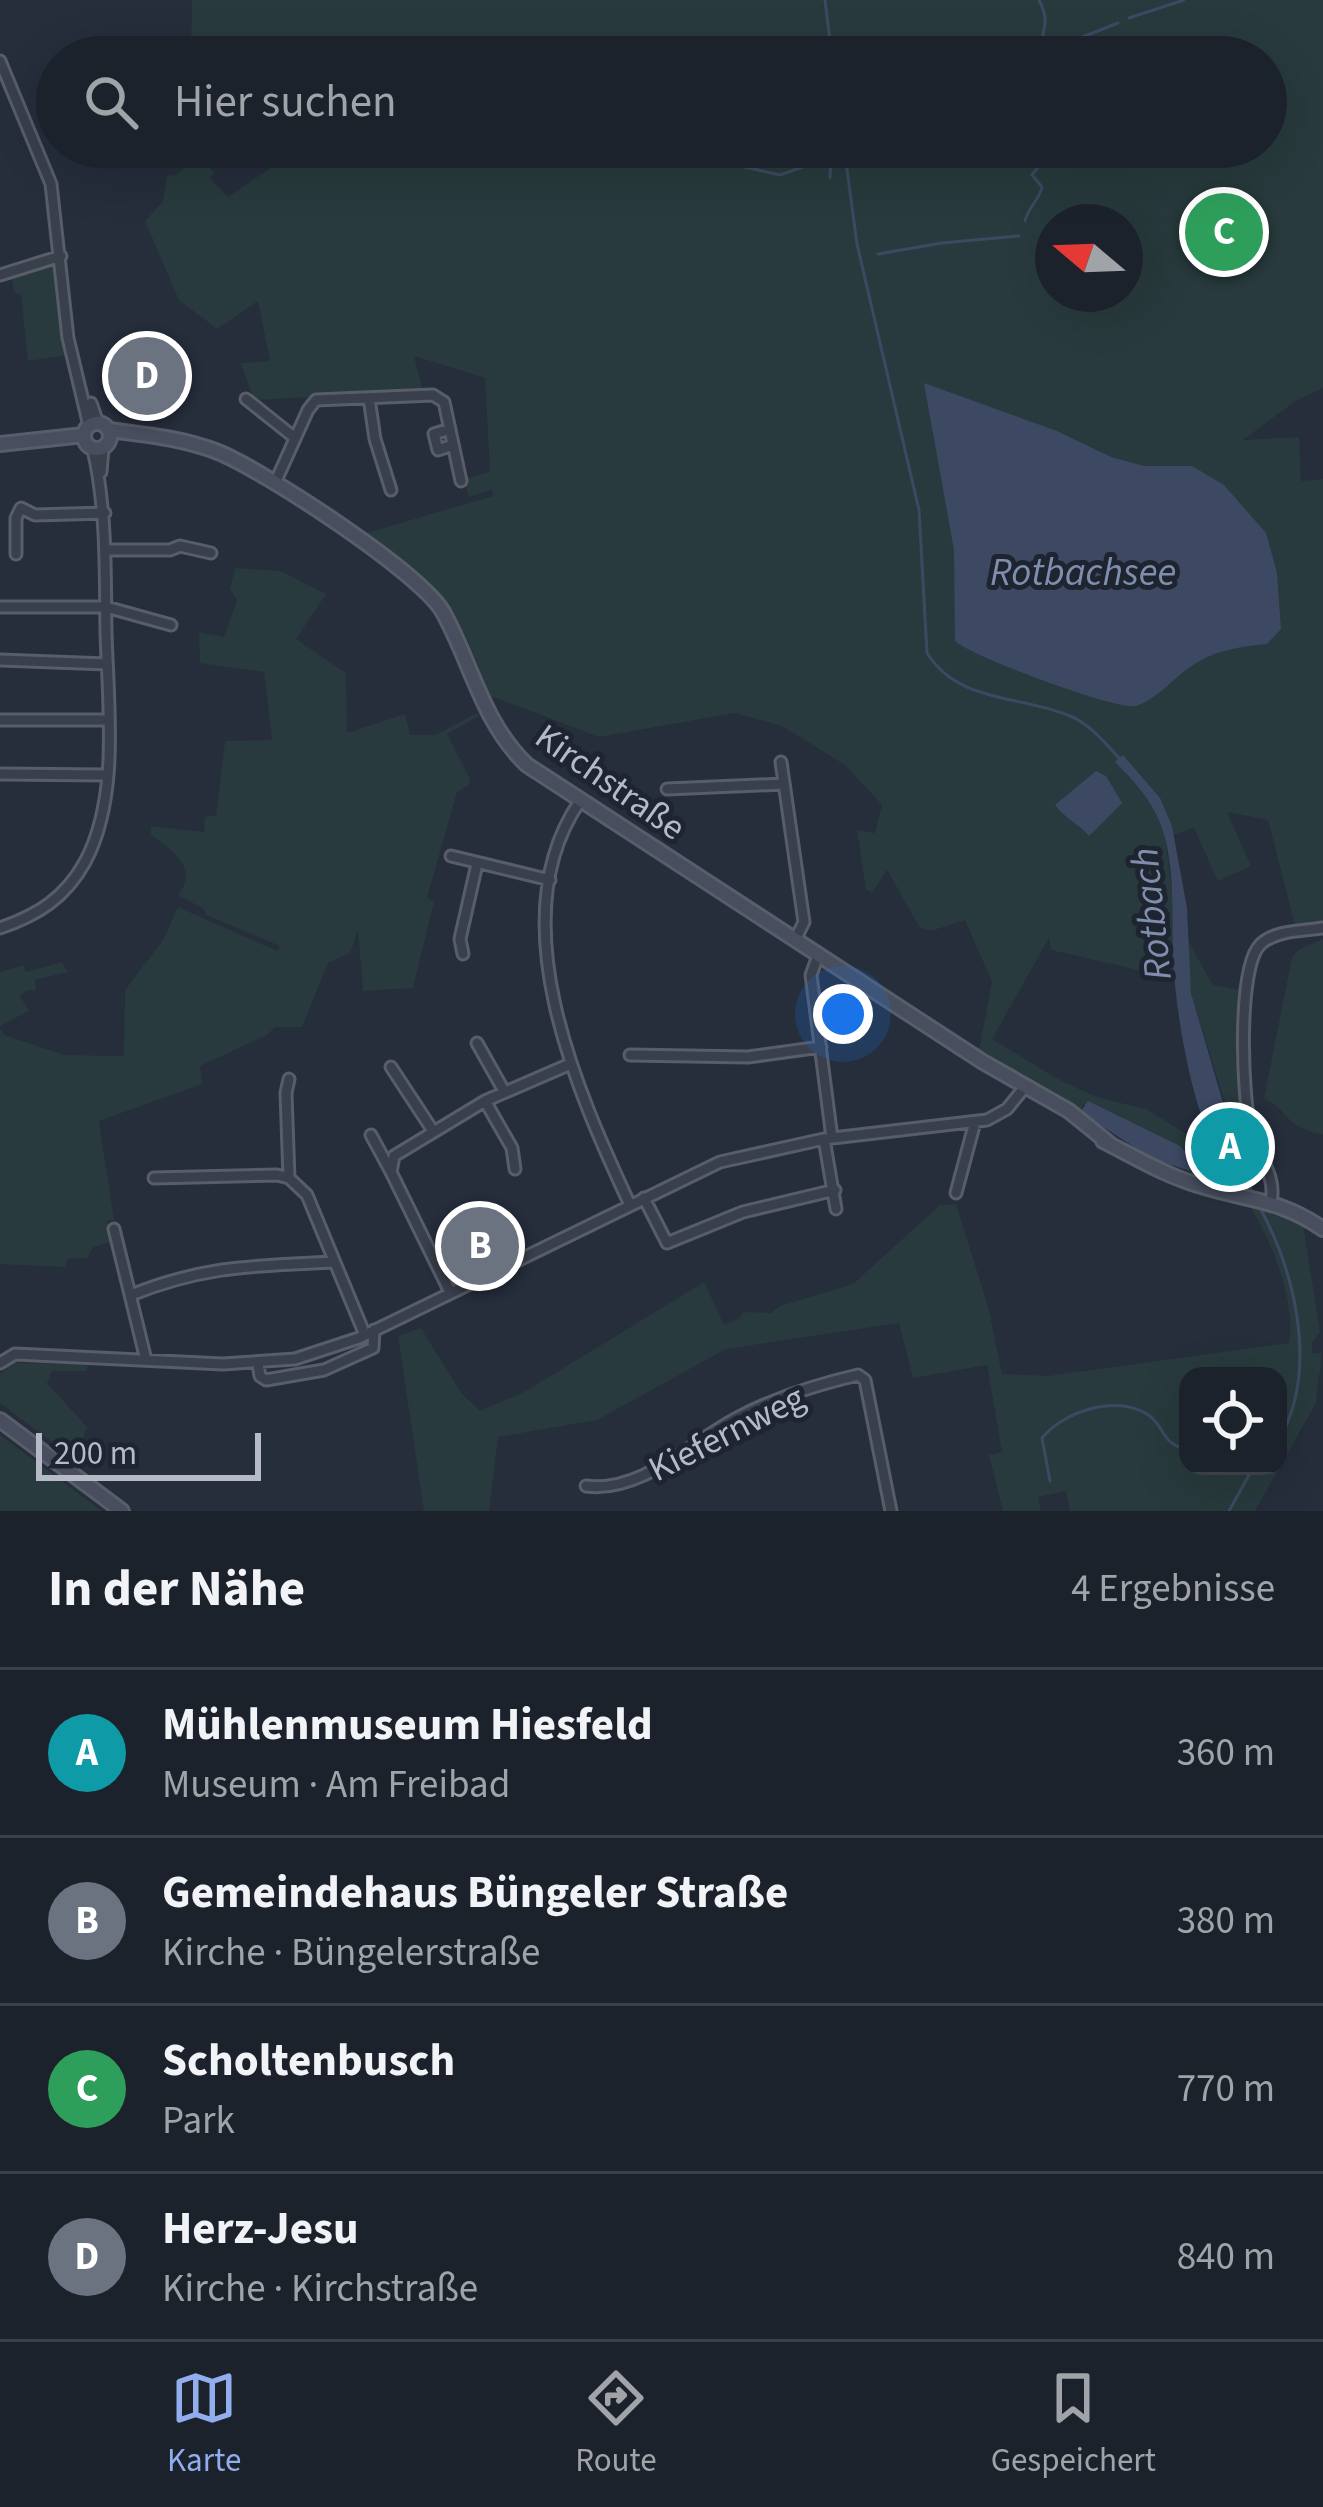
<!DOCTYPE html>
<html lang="de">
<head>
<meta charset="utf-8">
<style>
	:root { --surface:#1c222c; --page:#252a34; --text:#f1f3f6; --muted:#a0a4a9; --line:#3a3f48; --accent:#92adee }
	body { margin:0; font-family:"Source Sans 3",sans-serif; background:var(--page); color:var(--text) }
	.controls { position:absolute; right:36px; bottom:36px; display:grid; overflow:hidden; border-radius:24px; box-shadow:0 12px 48px #0002 }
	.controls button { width:108px; height:108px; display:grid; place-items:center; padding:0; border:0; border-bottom:3px solid var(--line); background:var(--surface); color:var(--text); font:60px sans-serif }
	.compass { position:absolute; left:1035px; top:204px; width:108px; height:108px; border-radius:50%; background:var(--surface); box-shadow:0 12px 48px #0002; rotate:289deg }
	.scale { position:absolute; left:36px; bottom:30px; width:225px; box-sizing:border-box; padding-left:12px; border:6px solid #b5bac6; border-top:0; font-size:33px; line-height:42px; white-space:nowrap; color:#b5bac6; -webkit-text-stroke:9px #1e2430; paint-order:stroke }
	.you { position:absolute; left:843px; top:1014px; width:42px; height:42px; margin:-30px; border:9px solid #fff; border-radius:50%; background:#1a73e8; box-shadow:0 0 0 18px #1a73e833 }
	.badge { display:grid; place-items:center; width:78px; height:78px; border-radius:50%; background:var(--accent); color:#fff; font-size:39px; font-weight:700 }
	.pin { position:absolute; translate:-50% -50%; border:6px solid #fff; box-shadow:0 3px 12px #0006 }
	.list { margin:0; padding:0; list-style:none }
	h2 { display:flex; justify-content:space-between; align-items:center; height:156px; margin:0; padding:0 48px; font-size:51px }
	h2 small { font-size:39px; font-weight:400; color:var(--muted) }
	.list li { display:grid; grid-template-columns:78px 1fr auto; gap:36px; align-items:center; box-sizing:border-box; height:168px; padding:0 48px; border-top:3px solid var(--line) }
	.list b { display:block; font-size:45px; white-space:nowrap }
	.list p { margin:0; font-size:39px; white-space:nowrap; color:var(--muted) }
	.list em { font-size:39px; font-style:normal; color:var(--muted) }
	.icon { flex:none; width:66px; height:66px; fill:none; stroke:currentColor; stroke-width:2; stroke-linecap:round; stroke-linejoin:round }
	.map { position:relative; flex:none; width:1323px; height:1511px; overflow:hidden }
	.search { position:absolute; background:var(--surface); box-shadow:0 12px 48px #0002; left:36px; right:36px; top:36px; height:132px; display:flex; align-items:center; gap:30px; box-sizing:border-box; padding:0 42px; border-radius:66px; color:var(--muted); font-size:45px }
	.sheet { height:828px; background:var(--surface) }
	nav { display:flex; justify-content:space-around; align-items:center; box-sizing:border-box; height:168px; border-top:3px solid var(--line); background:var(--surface); font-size:33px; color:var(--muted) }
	nav a { display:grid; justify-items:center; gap:6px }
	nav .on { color:var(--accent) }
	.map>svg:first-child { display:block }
</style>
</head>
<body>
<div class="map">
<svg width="1323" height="1511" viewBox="0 0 1323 1511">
	<rect width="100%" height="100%" fill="#262d3b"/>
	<path fill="#283a3d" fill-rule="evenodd" d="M192,0H1323V388L1294,402L1243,440L1299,437L1301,481L1323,479V924L1296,929L1268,820L1227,812L1251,866L1218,881L1194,828L1165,837L1174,905V978L1051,950L1049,938L992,1039L1063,1082L1100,1098L1146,1109L1188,1135L1192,1132L1204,1162L1196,1176L1083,1104L1081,1111L1027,1085L979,1050L992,982L965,920L931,931L920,928L887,870L872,893L866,890L857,830L875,833L882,805L845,765L782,726L734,713L599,737L491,696C473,656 459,608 426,579C407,562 384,549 363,534L493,496L492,490L469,497L463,479L490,472L485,378L414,356L423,391L254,400L241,363L270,361L258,301L217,329L179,300L145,221L163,201L167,176L175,175L200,157L214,173L210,178L228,197L285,158L279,147H1266V57H191ZM1053,222H1125V294H1053Z
		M58,263L62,338L67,355L28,361L21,294L14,293L11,274Z
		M235,568L281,571L326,594L296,639L346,673L347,733L405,714L410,735H435L477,713L479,716L447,734L470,779L469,785L457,792L427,898L434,902L413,988L363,991L358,930L350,953L328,963L302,1027H275L267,1035L200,1066L202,1084L99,1121L114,1220L107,1221L112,1242L93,1247L87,1258L67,1259L66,1267L0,1264V1028L4,1035L64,1055L124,1056L125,990L163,940L178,907L277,951L280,946L206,915L204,909L178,895C199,868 173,850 151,835V826L204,832L205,817L216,815L225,741L272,740L264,672L200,663L199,632L224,637L237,600L230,589Z
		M1187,939L1213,985L1240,990V1113L1229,1116L1191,993Z
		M1323,939V1134H1320C1283,1127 1286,1106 1264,1099L1292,957L1300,949Z
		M62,962L68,972L35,980L36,990H27L20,996L29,1011L0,1026V972L23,965L26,972Z
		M956,1204L988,1306L1002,1374L1048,1376L1289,1343C1296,1300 1271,1240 1249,1205L1303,1224L1320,1332L1312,1343V1353H1322L1316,1403L1255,1511H1070L1066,1491L1038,1497L1041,1511H1003L989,1455L1002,1452L987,1365L913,1378L899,1323L726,1349L597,1420L498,1437L489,1511H424L398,1336L421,1328L462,1394L480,1411L526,1391L704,1282L724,1325L740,1318L743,1312L771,1313L780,1306L853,1284L940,1205ZM1188,1376H1278V1466H1188Z
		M14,1363L88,1364L87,1371H52L47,1383L87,1427L76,1460L0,1403V1374Z
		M0,1435L102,1511H0Z"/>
	<path fill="#3d4962" d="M924,383L1057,431L1111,457L1144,466H1192L1224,485L1266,533L1277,573L1281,629L1267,644C1243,646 1217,650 1196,663C1176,675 1158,699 1136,706C1119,711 972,657 955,641L954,550Z
		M1123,755L1160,798L1172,826L1187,908L1191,993L1229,1123L1226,1153L1254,1191C1202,1176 1180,1035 1175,985C1170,936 1177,886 1165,838C1157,806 1138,785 1115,762Z
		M1096,771L1106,776L1122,803L1089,836C1078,823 1064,818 1055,805Z
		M1088,1101L1180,1146L1189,1156L1190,1171L1153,1159L1086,1116L1081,1111Z"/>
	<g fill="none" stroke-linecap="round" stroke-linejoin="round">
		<path stroke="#3d4962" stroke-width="3" d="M825,0L832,57
			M1039,0C1054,29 1036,32 1043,57
			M1129,18L1184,0
			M1049,57L1057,47L1118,23
			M794,147L817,162
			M825,147L831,153L830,178
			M844,147L857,244L919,510L927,653C958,703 1020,695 1070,716C1090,724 1105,743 1120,759
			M731,164L780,175L817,162L833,163
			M1025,221C1028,207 1039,201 1042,187L1032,175L1041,163L1036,147
			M878,254L942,243L1019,236
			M1260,1208C1294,1270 1316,1361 1285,1428L1278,1427
			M1050,1481L1042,1438C1064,1411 1115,1395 1147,1414C1166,1426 1159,1443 1188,1450
			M1229,1511L1254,1466"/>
		<g stroke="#575d69" stroke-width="15">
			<path id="street" d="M0,61L51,184L68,338L89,426
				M0,275L61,256
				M369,398L375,439L391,490
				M246,399L295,438
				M91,403L98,423
				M450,429L434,434L438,450L453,445
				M101,472L103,449
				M275,483L308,410L316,400L433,395L444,402L461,481
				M106,550H170L180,546L211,553
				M16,554V518L21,508L35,515L105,513
				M0,607H106L171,625
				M0,660L107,664
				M0,720H108
				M781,762L804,922L795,940
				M0,774L105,775
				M667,789L784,784
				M580,801C499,918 577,1091 630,1205
				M451,856L550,880
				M0,928C38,915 65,898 85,862C120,797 108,705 106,633C105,571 107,511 93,449
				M463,954L460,939L477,864
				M818,956L811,975L832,1138
				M477,1043L504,1091
				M630,1055L748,1057L821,1047
				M391,1067L433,1131
				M289,1079L286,1093L289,1178L307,1195L365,1335
				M485,1101L512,1148L515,1169
				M371,1135L391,1172
				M824,1139L836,1209
				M154,1178L277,1175L289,1178
				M956,1193L975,1122
				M644,1198L667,1243L743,1212L835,1190
				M1271,1201C1277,1175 1257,1156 1251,1131C1242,1099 1237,968 1260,945C1274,930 1304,931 1323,928
				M114,1229L146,1360
				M450,1292L391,1172L394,1156L485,1101L568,1065
				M131,1295C206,1265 256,1266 334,1262
				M0,1363L15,1354L223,1364L295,1359L359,1338L720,1162L824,1139L987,1120L1007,1109L1024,1088
				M258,1364L260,1376L266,1380L324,1370L373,1348L374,1330
				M586,1486C641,1493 689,1444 735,1419C774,1398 815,1385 858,1375L865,1380L891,1511"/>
		</g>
		<g stroke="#575d69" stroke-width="18">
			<path id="secondary" d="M84 436a13 13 0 1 1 26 0a13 13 0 1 1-26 0Z
				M109,430C147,435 182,438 218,452C263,470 421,573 443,612C472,664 482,722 527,765L983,1062L1069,1111L1111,1145
				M0,444L84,435
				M1103,1141C1135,1157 1164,1175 1198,1185C1247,1201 1278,1198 1323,1229
				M0,1420L122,1511"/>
		</g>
		<use href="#street" stroke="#393f4b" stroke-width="9"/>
		<use href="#secondary" stroke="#484e5e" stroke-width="12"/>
	</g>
	<g text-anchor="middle" stroke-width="10" stroke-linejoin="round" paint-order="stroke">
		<g font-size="36" fill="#b5bac6" stroke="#1e2430">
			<text transform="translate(611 781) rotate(35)" y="13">Kirchstraße</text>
			<text transform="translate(726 1432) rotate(-27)" y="13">Kiefernweg</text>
		</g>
		<g font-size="39" font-style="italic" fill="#7f8eab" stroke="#1e2430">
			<text x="1083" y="585">Rotbachsee</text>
			<text transform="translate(1150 914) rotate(-96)" y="14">Rotbach</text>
		</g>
	</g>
</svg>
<div class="controls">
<button><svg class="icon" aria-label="locate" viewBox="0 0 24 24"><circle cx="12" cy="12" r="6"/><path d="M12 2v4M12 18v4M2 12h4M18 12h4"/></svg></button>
</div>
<svg class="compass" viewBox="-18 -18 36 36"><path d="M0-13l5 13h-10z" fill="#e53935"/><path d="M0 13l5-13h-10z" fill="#a0a4a9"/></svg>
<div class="scale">200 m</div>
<div class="you"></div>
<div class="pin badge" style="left:1230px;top:1147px;background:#0f9aa8">A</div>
<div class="pin badge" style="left:480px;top:1246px;background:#6b7280">B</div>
<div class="pin badge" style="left:1224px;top:232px;background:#2e9e5b">C</div>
<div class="pin badge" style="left:147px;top:376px;background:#6b7280">D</div>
<div class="search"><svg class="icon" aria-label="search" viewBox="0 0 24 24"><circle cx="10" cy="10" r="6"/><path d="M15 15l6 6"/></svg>Hier suchen</div>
</div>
<section class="sheet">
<h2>In der Nähe<small>4 Ergebnisse</small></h2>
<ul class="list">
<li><span class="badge" style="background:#0f9aa8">A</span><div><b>Mühlenmuseum Hiesfeld</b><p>Museum · Am Freibad</p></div><em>360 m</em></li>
<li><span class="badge" style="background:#6b7280">B</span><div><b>Gemeindehaus Büngeler Straße</b><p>Kirche · Büngelerstraße</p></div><em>380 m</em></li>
<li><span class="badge" style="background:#2e9e5b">C</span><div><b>Scholtenbusch</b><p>Park</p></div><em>770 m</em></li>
<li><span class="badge" style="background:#6b7280">D</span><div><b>Herz-Jesu</b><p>Kirche · Kirchstraße</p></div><em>840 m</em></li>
</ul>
</section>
<nav>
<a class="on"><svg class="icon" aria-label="map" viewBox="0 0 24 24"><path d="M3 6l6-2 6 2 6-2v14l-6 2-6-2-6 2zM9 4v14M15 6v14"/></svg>Karte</a>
<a><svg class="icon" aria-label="directions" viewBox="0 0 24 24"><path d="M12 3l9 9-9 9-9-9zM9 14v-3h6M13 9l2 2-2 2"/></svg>Route</a>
<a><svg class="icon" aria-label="saved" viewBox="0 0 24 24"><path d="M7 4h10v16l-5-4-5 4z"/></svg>Gespeichert</a>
</nav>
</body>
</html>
